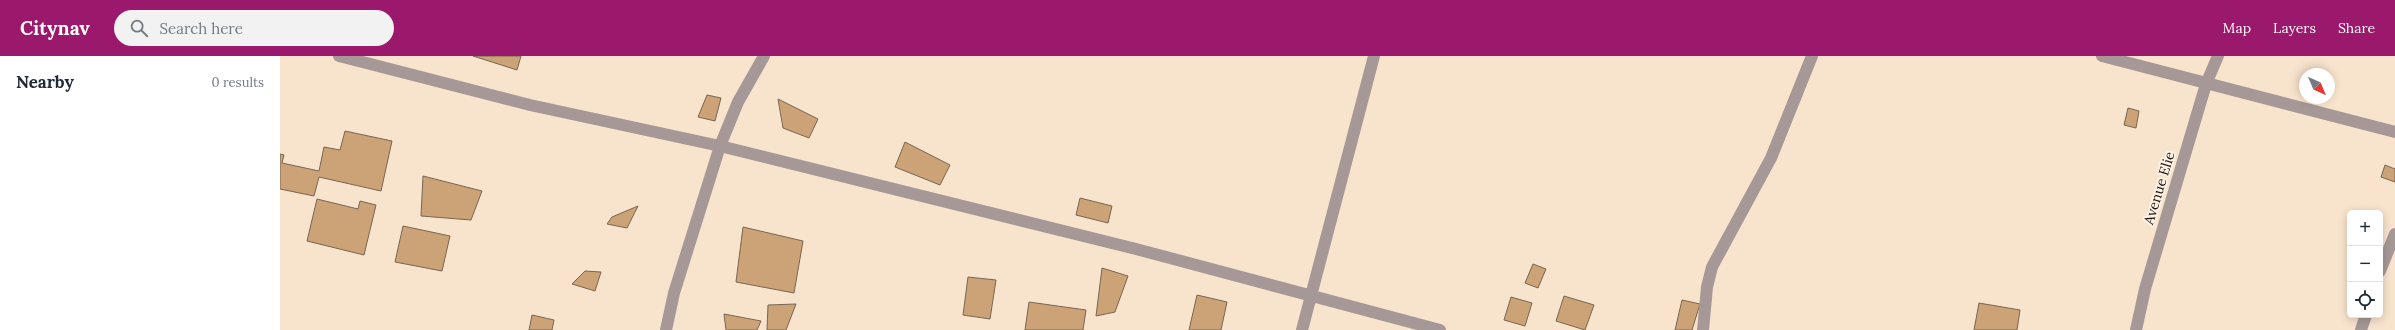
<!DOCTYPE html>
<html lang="en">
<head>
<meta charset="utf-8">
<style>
	:root { --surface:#fff; --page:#f2f2f3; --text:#1f2937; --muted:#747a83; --line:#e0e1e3; --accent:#9b196c }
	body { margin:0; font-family:Lora,serif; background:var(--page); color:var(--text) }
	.controls { position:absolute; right:12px; bottom:12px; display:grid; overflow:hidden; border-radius:6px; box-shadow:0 2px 10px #0003 }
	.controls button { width:36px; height:36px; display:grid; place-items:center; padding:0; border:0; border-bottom:1px solid var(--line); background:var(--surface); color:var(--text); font:20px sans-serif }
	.compass { position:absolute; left:2019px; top:12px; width:36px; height:36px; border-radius:50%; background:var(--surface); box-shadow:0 2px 10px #0003; rotate:136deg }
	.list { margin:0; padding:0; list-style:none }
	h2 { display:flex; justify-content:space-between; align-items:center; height:52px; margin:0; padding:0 16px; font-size:17px }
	h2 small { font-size:13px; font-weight:400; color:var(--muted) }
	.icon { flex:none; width:22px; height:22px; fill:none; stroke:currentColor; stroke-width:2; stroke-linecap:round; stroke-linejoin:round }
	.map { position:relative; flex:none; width:2115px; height:274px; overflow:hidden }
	header { display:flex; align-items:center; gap:24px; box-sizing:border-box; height:56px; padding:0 20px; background:var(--accent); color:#fff }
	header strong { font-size:19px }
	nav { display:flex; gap:22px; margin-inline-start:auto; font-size:14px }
	.search { width:280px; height:36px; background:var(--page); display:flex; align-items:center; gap:10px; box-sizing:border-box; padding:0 14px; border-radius:22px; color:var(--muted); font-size:15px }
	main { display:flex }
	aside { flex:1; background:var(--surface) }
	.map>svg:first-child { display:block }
</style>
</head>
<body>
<header>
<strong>Citynav</strong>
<div class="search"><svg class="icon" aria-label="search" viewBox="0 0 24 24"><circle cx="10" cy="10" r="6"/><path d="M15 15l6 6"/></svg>Search here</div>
<nav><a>Map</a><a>Layers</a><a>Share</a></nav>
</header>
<main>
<aside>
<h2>Nearby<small>0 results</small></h2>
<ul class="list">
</ul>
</aside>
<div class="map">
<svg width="2115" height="274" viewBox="0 0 2115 274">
	<rect width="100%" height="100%" fill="#f8e3cd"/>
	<path fill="#cba376" stroke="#786653" d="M193,0H241L237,14Z
		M427,39L441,42L435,65L418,61Z
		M498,43L538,63L529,82L503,72Z
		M1848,52L1859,55L1856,72L1844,69Z
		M65,75L112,85L101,135L39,121L34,140L0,133V98L4,99L2,107L39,115L44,91L60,94Z
		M625,86L670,109L660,129L615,111Z
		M2105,109L2115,113V126L2101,121Z
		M143,120L202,135L191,164L141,160Z
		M800,142L832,150L828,167L796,159Z
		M37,143L78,153L80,145L96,149L84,199L27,185Z
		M358,150L347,172L327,168L332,161Z
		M123,170L170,180L162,215L115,206Z
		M463,171L523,185L514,237L456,226Z
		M1253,208L1266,213L1258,232L1245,227Z
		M822,212L848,220L835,256L816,260Z
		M305,215L321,216L315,235L292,228Z
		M688,221L716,224L710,263L683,259Z
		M917,239L947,246L941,274H909Z
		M1284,240L1314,249L1305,274L1276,265Z
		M1231,241L1252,247L1245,270L1224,264Z
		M1402,244L1420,248L1412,274H1395Z
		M749,246L806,254L803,274H745Z
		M1699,247L1740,254L1737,274H1694Z
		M516,248L506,274H487L488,249Z
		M444,258L481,265L477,274H446Z
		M252,259L274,264L272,274H249Z"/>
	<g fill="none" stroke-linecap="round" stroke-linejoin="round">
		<path stroke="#a69897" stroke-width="12" d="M59,0L250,49L440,90L856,193L1160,274
			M1822,0L2115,76
			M2100,215L2115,178
			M386,274L394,237L440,90L458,46L484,0
			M1022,274L1094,0
			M1423,274L1427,231L1432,211L1491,102L1532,0
			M1856,274L1865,233L1926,28L1938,0
			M2081,274L2086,259"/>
	</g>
	<g text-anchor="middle" stroke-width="4" stroke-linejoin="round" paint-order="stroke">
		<g font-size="14" fill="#1c140d" stroke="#fef2e5">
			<text transform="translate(1879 132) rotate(-73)" y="5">Avenue Elie</text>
		</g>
	</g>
</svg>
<div class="controls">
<button>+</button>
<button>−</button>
<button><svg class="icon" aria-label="locate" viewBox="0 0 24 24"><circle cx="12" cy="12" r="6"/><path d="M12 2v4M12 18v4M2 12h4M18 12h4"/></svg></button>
</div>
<svg class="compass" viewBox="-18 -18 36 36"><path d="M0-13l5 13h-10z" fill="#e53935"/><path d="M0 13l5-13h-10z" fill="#747a83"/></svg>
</div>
</main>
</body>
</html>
